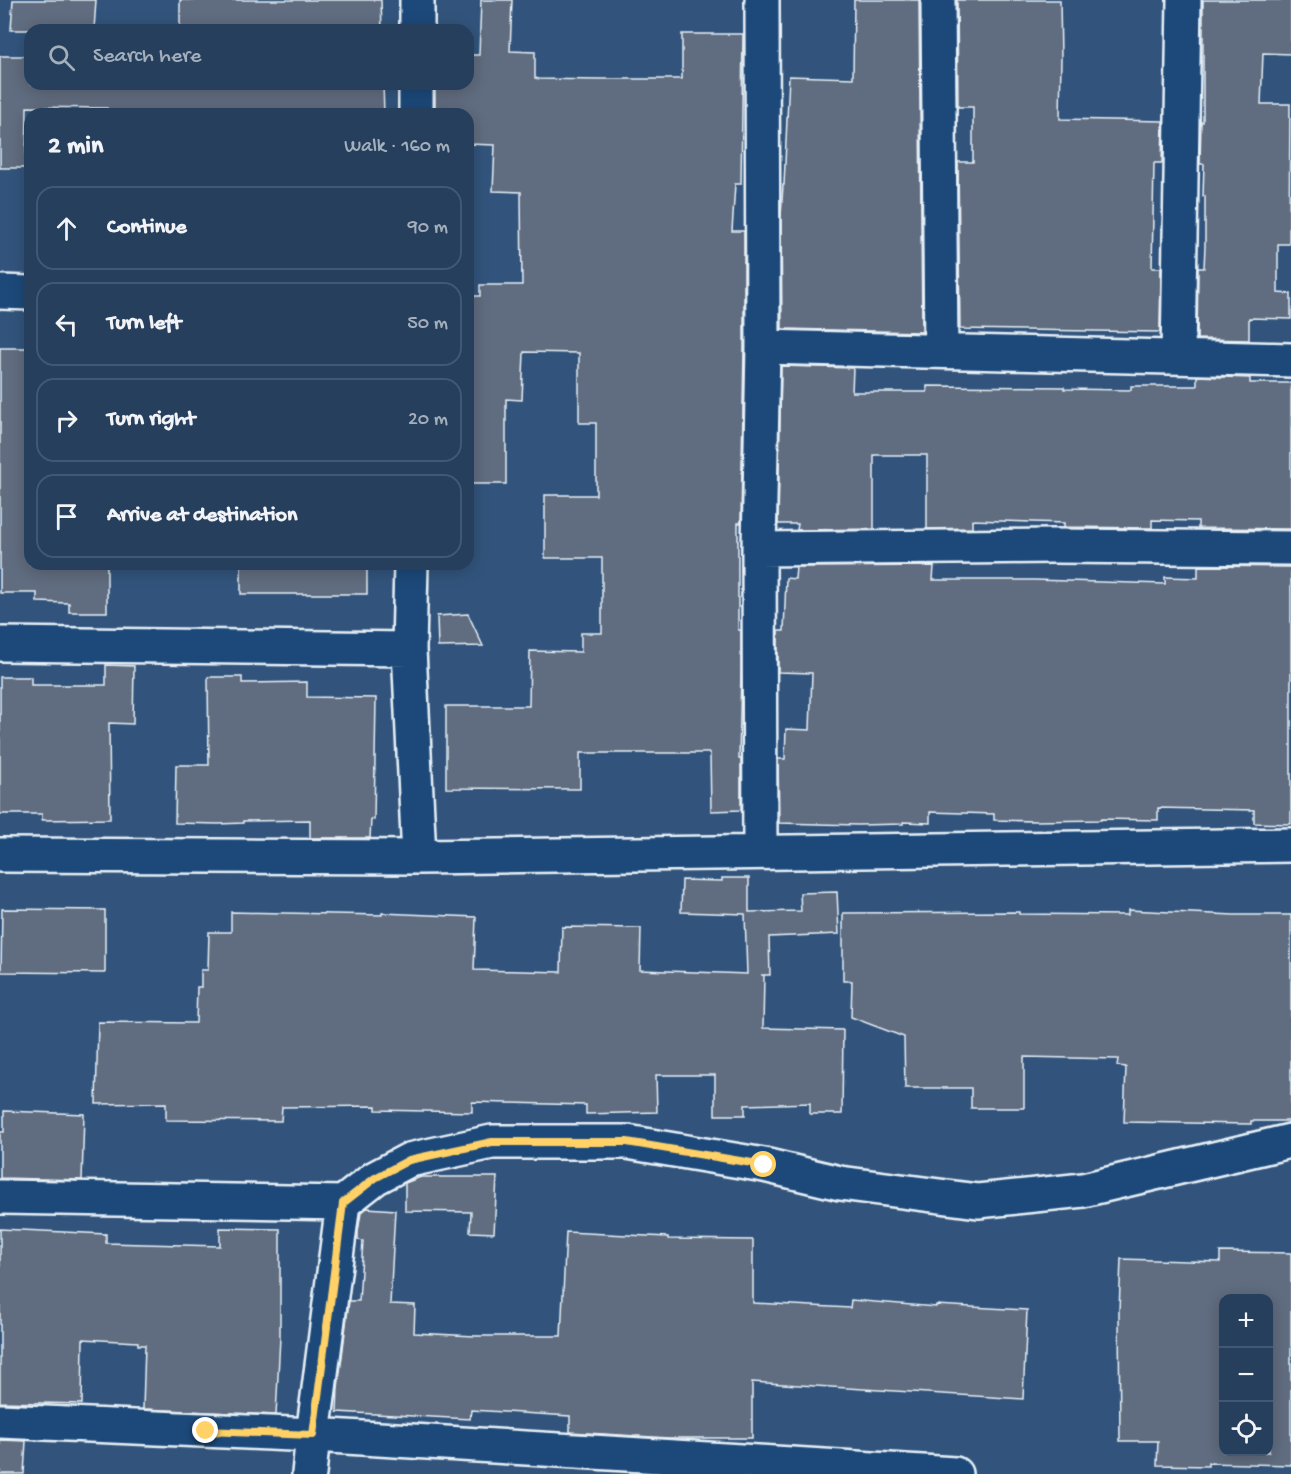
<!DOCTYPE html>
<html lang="en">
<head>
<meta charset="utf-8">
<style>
	:root { --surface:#263f5d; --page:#2e4663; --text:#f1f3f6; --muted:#a4afbc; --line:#425872 }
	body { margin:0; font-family:"Gochi Hand",sans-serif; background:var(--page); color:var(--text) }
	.controls { position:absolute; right:18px; bottom:18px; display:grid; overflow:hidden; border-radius:12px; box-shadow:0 3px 15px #0003 }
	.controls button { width:54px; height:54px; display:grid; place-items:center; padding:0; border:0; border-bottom:2px solid var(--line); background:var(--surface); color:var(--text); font:30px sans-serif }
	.stop { position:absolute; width:18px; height:18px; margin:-14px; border:4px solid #ffd166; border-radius:50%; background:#fff }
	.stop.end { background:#ffd166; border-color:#fff; box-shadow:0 2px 6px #0008 }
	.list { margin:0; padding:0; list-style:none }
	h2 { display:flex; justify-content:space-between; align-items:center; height:78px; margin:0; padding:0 24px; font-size:26px }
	h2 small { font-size:20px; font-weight:400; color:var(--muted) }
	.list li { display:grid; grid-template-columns:39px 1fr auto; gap:18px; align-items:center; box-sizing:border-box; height:84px; margin:0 12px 12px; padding:0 12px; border:2px solid var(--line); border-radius:18px }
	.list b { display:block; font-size:22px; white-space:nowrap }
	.list em { font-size:20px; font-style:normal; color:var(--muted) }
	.icon { flex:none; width:33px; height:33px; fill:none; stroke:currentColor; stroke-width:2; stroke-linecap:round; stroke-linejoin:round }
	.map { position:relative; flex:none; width:1291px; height:1474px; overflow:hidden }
	.search { position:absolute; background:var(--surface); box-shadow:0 3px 15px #0003; left:24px; top:24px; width:450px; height:66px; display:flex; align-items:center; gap:15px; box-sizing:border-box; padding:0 21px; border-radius:18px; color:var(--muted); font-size:22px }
	.panel { position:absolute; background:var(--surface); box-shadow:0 3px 15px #0003; left:24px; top:108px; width:450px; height:462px; border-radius:18px }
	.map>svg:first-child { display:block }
</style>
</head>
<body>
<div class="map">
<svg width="1291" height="1474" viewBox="0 0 1291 1474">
	<rect width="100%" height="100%" fill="#32547c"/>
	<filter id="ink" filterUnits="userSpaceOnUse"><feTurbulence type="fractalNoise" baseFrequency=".0167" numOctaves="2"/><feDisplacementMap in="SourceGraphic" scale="12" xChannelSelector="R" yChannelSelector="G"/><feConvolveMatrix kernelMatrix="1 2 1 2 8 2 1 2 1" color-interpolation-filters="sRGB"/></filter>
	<g filter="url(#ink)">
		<path fill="#606c7f" stroke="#e8f1f8" stroke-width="1.5" fill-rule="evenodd" d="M13,0H96L94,30H11Z
			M180,0H381L382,30H180Z
			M481,0H512L510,51L535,52V78L539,79L597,80V79H682V34H743L741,184H735L732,231H744V347L741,523H738V630H741V671L739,759H741V810L711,811L710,753H580V789L446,788V706H529L530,651L581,652V633H602V558H545V495H596V423H579V353L524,352L522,400L506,399V484H468V296H480V285H522L521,192L493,191L495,145L468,144V114H435V84H468V55H479Z
			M854,0H919L922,332L782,329L781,217L783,185H784L789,76L853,78Z
			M957,0H1060L1061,58L1060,119L1163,121L1162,163H1154L1152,268H1161L1160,332L960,329L958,162H973V107H958Z
			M1203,0H1291V54L1263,53L1261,104H1290L1289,244H1278V293L1291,294V319L1249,318V340L1197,339L1198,268H1204L1205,246V196H1203L1204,164H1200L1201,122H1203Z
			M0,56H30V84L179,86V84H383L384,114H107V108L27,107L26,168H0Z
			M0,348H30L27,438H30V564H107V612H69V603L37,602V593H0Z
			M781,366L853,368L852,392H927V386L1064,387V389L1131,390V386H1197V376L1250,378V383H1291V529L1198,528V521L1152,520V528L1064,527V523L972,520V528L927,529V455H874V529L797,530L798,524H778Z
			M241,564H367V594H241Z
			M934,566L933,580H1034L1165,584V577L1198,578V566L1291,567V824L1254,823V810L1158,808V820L1101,819V820L1034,821L994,820V814L930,812V823L903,822V824L858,825L779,823L778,759H785L786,729L810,730L812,673L778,672V631H784L786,578L795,579L796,567Z
			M468,614L483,646L438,647L437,616Z
			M106,665L134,666L133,724L109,723L110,819L42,820V814H0V677H31V685H106Z
			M208,677H242V683L307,682V697L376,698L374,820L371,819L370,838H310V820L243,821V823L218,824L175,823L176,765H209Z
			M722,878H749V912L801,911L800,893L837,892L839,934L769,937L770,975H761H764L763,1028L843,1030L842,1114H810V1103L745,1105V1115H715V1075H656L657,1112L586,1114V1105L472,1102V1112L376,1110V1106L282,1107L281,1121L166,1120V1103L96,1104L98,1022L196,1023L197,987H201V970H208L209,932H231V912L382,915V913L476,917L474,970L561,972L562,927L641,928L640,970L747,974L745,914L681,912L682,880L722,881Z
			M2,909L105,910V973L1,972Z
			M1128,910L1234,915H1291V1121H1251V1124L1124,1122L1126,1067L1117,1066L1118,1059L1024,1057V1108H971V1088H905L904,1037L851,1017L852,981H843V913L1019,912V914L1128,915Z
			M4,1111L84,1114L82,1180L0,1178V1132H4Z
			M421,1177H497L494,1233L470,1232L471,1212L405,1211V1183Z
			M367,1208L395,1210L390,1304L415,1305L414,1333L475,1336H561L566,1232L668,1237V1239L753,1240V1303L850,1308L851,1300L936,1307V1305L1027,1310L1023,1399L752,1382V1438H669L570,1432V1416L471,1410L470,1419L337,1412L338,1388L349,1301H359L363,1241L358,1240V1232L361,1213Z
			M220,1228L280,1229V1337L276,1415L143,1409L145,1345H138V1342L83,1339L82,1404L0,1402V1229L106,1234V1243L220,1246Z
			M1220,1252L1291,1253V1465L1208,1463V1466L1157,1465L1158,1441H1120L1119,1312L1121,1259L1220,1262ZM1224,1299H1269V1452H1224Z
			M0,1440L26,1441L24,1474H0Z"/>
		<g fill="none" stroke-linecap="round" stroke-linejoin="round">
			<g stroke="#e8f1f8" stroke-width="38">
				<path id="minor" d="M938,0L941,351
					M417,30V0
					M416,114V84
					M0,292L30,293
					M763,347L1291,360
					M1178,357L1184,0
					M759,549L1054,546L1291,548
					M411,564L409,649L419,857
					M0,644L409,649
					M760,852L759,549L763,347L762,0
					M0,855L419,857L1291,845
					M0,1197L343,1203L375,1178L409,1160L492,1142H627L764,1165L840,1183L978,1201L1083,1190L1290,1141
					M0,1421L313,1435L955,1474
					M309,1474L313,1435L343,1203"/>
			</g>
			<use href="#minor" stroke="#1f4a7a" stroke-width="33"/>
		</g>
	</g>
	<g fill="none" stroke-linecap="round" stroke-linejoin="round" filter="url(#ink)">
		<path stroke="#ffd166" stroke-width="8" d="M206,1431L313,1435L343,1203L375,1178L409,1160L492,1142H627L764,1165"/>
	</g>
</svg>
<div class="controls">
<button>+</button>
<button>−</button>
<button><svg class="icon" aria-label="locate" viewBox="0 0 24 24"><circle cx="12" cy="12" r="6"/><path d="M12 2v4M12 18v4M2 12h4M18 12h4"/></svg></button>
</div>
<div class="stop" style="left:764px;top:1165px"></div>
<div class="stop end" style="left:206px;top:1431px"></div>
<div class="search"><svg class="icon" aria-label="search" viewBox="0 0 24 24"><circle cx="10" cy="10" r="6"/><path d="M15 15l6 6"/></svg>Search here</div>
<section class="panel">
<h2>2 min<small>Walk · 160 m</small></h2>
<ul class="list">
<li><svg class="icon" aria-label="ahead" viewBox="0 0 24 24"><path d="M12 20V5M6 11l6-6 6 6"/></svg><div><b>Continue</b></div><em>90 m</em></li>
<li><svg class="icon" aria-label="left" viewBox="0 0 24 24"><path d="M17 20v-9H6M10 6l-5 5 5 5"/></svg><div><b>Turn left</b></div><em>50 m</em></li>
<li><svg class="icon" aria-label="right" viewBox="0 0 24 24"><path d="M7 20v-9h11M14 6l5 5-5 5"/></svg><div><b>Turn right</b></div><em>20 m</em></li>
<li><svg class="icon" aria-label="arrive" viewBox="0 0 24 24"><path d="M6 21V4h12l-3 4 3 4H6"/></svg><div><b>Arrive at destination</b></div></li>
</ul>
</section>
</div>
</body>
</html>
